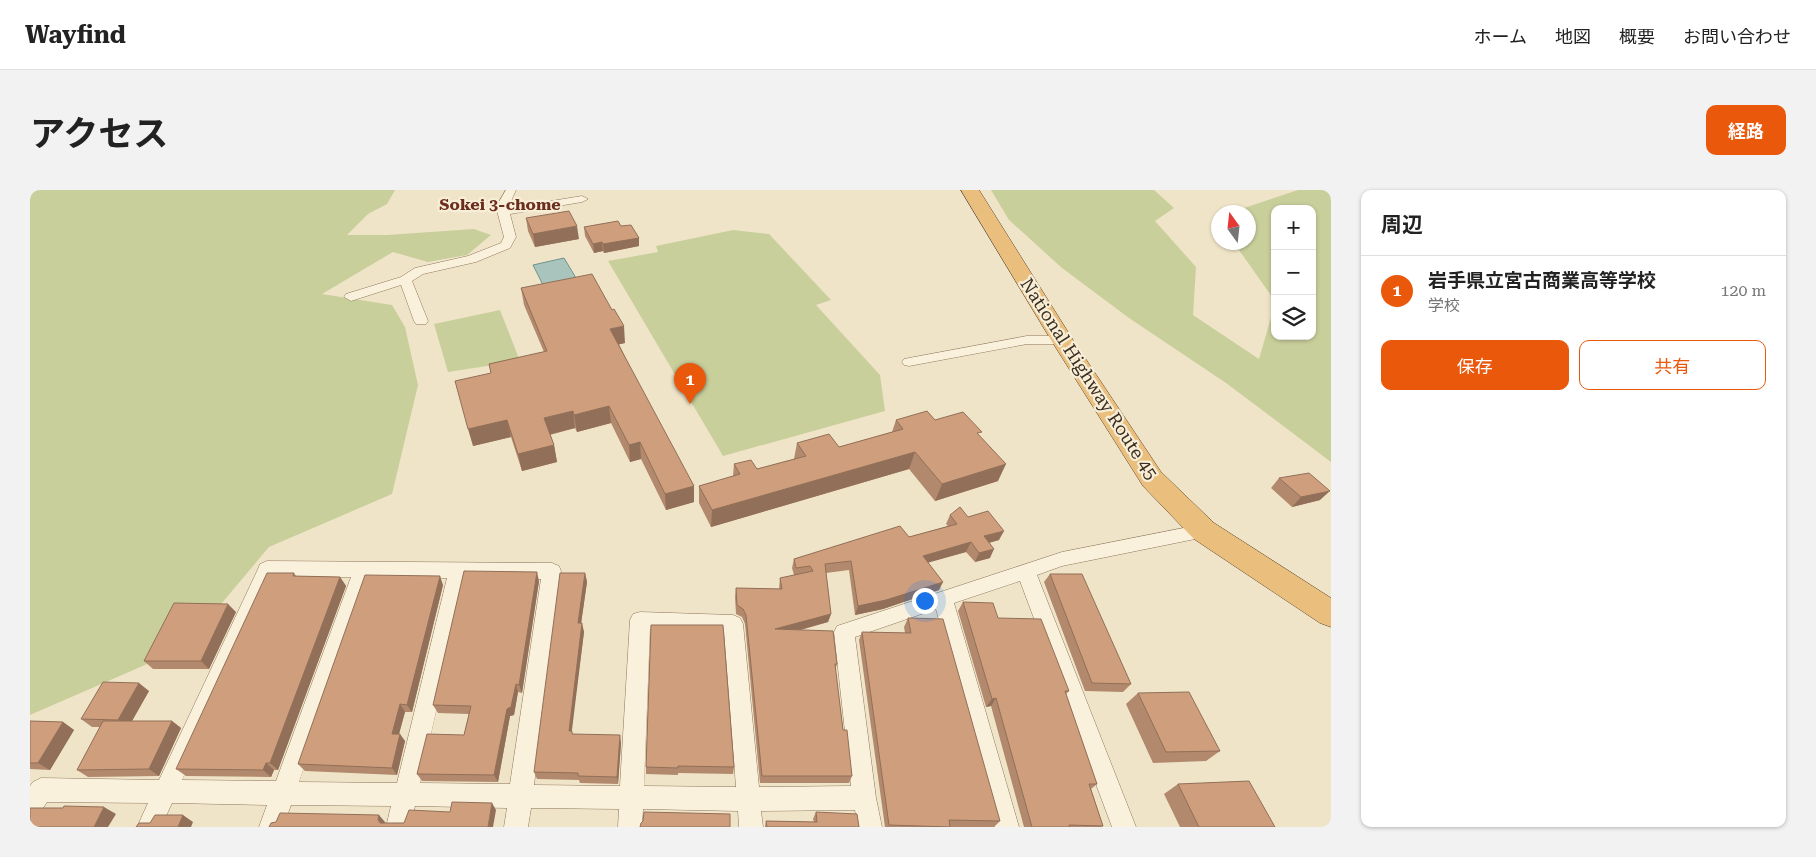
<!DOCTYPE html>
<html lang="ja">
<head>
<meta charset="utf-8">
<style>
	:root { --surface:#fff; --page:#f2f2f2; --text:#222; --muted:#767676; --line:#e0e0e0; --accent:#ea580c }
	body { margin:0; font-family:"Roboto Serif","Noto Sans JP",serif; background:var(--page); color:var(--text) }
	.controls { position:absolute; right:15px; top:15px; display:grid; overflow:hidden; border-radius:10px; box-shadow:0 1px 4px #0004 }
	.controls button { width:45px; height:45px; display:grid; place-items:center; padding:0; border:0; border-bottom:1px solid var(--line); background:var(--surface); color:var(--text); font:25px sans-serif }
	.compass { position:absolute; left:1181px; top:15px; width:45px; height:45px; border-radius:50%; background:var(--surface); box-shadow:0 1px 4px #0004; rotate:345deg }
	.you { position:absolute; left:894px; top:410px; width:18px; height:18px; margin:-12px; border:4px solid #fff; border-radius:50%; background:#1a73e8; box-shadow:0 0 0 8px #1a73e833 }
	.badge { display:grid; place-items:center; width:32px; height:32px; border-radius:50%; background:var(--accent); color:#fff; font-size:16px; font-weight:700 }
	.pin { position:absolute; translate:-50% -41px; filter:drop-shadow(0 1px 2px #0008) }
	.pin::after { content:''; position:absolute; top:26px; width:18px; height:15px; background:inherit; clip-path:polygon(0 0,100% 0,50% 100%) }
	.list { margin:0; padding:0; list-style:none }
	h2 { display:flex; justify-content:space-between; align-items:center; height:65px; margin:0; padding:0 20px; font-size:21px }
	h2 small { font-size:16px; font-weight:400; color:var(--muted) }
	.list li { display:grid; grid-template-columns:32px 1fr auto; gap:15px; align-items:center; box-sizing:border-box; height:70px; padding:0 20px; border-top:1px solid var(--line) }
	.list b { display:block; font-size:19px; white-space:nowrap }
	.list p { margin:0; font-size:16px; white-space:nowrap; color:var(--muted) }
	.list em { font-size:16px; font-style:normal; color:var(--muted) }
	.actions { display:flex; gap:10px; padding:15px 20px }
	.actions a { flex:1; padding:11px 0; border:1px solid var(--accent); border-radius:10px; text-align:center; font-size:18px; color:var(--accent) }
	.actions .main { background:var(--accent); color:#fff }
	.icon { flex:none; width:28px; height:28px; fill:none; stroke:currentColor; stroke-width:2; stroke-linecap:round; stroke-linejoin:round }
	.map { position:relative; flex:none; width:1301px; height:637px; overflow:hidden; border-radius:10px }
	header { display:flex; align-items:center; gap:30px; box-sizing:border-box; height:70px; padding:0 25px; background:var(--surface); border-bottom:1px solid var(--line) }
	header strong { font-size:24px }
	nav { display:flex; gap:28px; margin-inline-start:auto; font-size:18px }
	.intro { display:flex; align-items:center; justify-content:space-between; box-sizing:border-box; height:120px; padding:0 30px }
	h1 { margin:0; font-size:35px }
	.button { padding:12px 22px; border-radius:10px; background:var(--accent); color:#fff; font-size:18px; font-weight:700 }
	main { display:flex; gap:30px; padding:0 30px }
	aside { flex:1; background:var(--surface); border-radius:10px; box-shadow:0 1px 4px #0004 }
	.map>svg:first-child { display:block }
</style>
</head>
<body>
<header>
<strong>Wayfind</strong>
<nav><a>ホーム</a><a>地図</a><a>概要</a><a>お問い合わせ</a></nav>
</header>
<div class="intro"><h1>アクセス</h1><a class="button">経路</a></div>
<main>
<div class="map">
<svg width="1301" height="637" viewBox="0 0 1301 637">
	<rect width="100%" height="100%" fill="#f0e4c8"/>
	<path fill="#c9cf9b" d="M0,0H365L357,14L338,24L317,45H357L444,39L461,45L437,65L398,72L363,62L292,104L362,115L375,137L388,195L362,304L239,357L154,458L0,525Z
		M961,0H1124L1144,18L1125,31L1166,77L1163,125L1229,169L1245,114V146H1282V19H1245V111L1204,53L1218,52V22H1202L1268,0H1301V272L1196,193L1099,128L1032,78L979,30Z
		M703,40L739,44L801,110L786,115L850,185L855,221L693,266L578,71L628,62L626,56Z
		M470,120L490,171L418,182L404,134Z"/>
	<path fill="#a9c4bc" stroke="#6f938a" d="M534,68L549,93L516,101L503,75Z"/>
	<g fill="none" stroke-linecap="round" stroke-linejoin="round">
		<g stroke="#8d765c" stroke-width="1">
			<path id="minor" d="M476,0H486L478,18L552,6L558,9L552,12L480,24L486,47L480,58L446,72L393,84L382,91L398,131L396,134H386L384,131L371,95L321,111L314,107L316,104L371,87L385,78L438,66L471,53L474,47L466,17Z
				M997,146H1032L1039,150L1032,154H997L879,176L874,175L872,172L874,169L879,168Z
				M1174,334L1180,336L1183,341L1180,346L1032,376L1007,385L1106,637H1082L990,391L924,413L989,637H965L906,419L825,447L846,608L852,637H828L825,620L731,621L733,637H709L708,621L613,619L612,637H588L589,619L501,618L498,637H474L477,618L385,616L380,637H356L361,616L261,615L253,637H229L237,615L142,613L131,637H107L118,613L17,612L8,626L0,630V596L3,592L11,588L129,590L228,379L230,374L237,371L522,373L529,376L531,381L504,595L590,596L600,430L603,424L610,422L703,425L710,428L713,434L729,597L821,596L804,442L807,436L1032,362ZM243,387H321L246,591L152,590ZM340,387L417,388L367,593L269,592ZM436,388L511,389L480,594L390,593ZM620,439L694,442L706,597L614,596Z"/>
		</g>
		<g stroke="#5b4430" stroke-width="1">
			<path id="trunk" d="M931,0H949L1043,150L1131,282L1184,333L1301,408V437L1290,433L1164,349L1113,296L1021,150Z"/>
		</g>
		<use href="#minor" fill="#faf1dc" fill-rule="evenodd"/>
		<use href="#trunk" fill="#eabe7c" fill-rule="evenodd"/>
	</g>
	<path fill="#b2896c" d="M496,28L549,49L505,57L498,41Z
		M591,36L609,48V56L574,63L573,61L564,63L555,46L554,37Z
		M491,98L595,153L589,154L664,312L636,320L611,269L600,272L581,233L547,242L545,238L520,245L524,255L527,272L492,281L481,247L443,256L461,183L459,174L514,162L494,115Z
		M866,230H905L950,247L968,291L905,311L879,279L681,337L669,313V296L703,286L704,274L727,279L764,269L767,253L809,257L862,242Z
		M1249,288L1290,310L1262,317L1241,298Z
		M920,325L938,327L969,350L959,353L960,368L945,372L936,362L898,372L909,400L853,419L825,425L819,380L796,383L801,424L798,432L771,440L807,474L805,480L813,540L822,586L819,593H730L715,434L712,427L706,424L705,407L706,398L749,399L750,388L764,385L762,378L764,369L879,347L918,336L916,334Z
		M264,383L266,386L310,387L316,396L248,580H244L241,587L156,586L146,579Z
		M555,383L557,392L551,433L554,442L541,541L543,544L591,553L588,594L550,593L549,590L507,589L504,582Z
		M1020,384L1101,494L1093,502L1055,501L1014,392Z
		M509,391L492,503L488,502L484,525L480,526L468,592L392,591L387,584L434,545L439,524L408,523L403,515Z
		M413,395L382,522H375L369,544L375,551L367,585L275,581L268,574Z
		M933,412L968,428L1039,501L1036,504L1067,594L1061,599L1073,636L1071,637H994L961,516L956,517L928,421Z
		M206,422L179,479H123L114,471Z
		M878,428L970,631L964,637H855L829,450L832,442L875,443L874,437Z
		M621,435L704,577L703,584L648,583V585L616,584V577Z
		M119,501L102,531H142L151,538L129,586L58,587L47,580L70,537H62L51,529Z
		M1108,503L1190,561L1176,571L1123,573L1096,514Z
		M0,531L33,532L44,540L20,580L0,579Z
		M1148,594L1245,637H1150L1134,604Z
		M786,622L829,637H735L736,631L784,632L783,629Z"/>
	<path fill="#916f58" d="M547,36L549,49L505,57L503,44Z
		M609,48V56L574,63L573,54Z
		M572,52L573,61L564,63L563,54Z
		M594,136L595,153L582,156L580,139Z
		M579,216L581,233L547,242L544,225Z
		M543,221L545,238L517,245L514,228Z
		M477,230L481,247L443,256L438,239Z
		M610,252L611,269L600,272L599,255Z
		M524,255L527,272L492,281L488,264Z
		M885,262L879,279L681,337L682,320Z
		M976,274L968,291L905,311L912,294Z
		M664,296V312L636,320L635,304Z
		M1300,301L1290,310L1262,317L1271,307Z
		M974,341L969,350L950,355L954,346Z
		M941,352L936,362L890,375L893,366Z
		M964,359L960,368L945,372L949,363Z
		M507,382L509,391L492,503L489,495Z
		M555,383L557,392L550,441L548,433Z
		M410,386L413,395L382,522L377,515Z
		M310,387L316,396L248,580L240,573Z
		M913,392L909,400L853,419L825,425L828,416Z
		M198,414L206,422L179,479L171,471Z
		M801,424L798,432L743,447L745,439Z
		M552,433L554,442L541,548L539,541Z
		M109,493L119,501L98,538L88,530Z
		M486,494L488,502L484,525L480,526L468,592L464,585L477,519Z
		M966,508L961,516L956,517L962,509Z
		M370,514L375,522L367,551L362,544Z
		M142,531L151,538L129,586L119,579Z
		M33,532L44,540L20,580L8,573Z
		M370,544L375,551L367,585L362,578Z
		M590,545L591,553L588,594L587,587Z
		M236,573L244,580L241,587L233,580Z
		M462,613L466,620L463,637H458Z
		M74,617L86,624L78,637H64Z
		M153,625L163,632L161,637H148Z
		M349,625L355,632L354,637L348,630Z"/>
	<path fill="#cf9f7d" stroke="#916f58" d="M539,21L547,36L503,44L496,28Z
		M588,31L591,36L601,35L609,48L573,54L572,52L563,54L554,37Z
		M562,84L582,120L584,119L594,136L580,139L664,296L635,304L610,252L599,255L579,216L544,225L543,221L514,228L524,255L488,264L477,230L438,239L425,191L461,183L459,174L517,161L491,98Z
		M897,221L905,230L933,222L952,242L947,243L976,274L912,294L885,262L682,320L669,296L710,284L704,274L721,270L727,279L776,266L767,253L799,244L809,257L873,239L866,230Z
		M1279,283L1300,301L1271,307L1249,288Z
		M930,317L938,327L958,321L974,341L954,346L964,359L949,363L941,352L893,366L913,392L856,410L828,416L821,371L795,374L801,424L745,439L803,441L807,474H805L813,540H817L822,586H732L716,425L713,419L707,415L706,398L752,399L750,388L783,381L780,376L766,378L764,369L870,336L879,347L927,334L920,325Z
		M434,381L507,382L489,495L486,494L481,517L477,519L464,585L387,584L397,544L434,545L441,516L403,515Z
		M237,383H264L263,386L310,387L240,573H236L233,580L146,579Z
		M530,383H555L548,433H552L539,541H542V544L590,545L587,587L548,586V583L504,582Z
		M1020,384H1052L1101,494L1062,493Z
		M335,385L410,386L377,515L370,514L362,544H370L362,578L268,574Z
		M933,412L963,413L968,428L1011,429L1039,501H1035L1067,594H1059L1073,636L1039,635L1040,637H1002L966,508L962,509Z
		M144,413L198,414L171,471H114Z
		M878,428L913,429L970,631L919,630L920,637L859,635L832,442L881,443Z
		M621,435H693L704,577L648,576V578L616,577Z
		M73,492L109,493L88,530L51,529Z
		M1159,502L1190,561L1136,562L1108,503Z
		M0,531L33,532L8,573H0Z
		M73,531H142L119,579L47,580Z
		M1219,591L1245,637H1169L1148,594Z
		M422,612L462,613L458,637H239L241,633L246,632L250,623L349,625L348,630L350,633H374L379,620L420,622Z
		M34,616L74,617L64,637H0V618H33Z
		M614,622L700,624V637H610L611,633L613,631Z
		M786,622L827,624L829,637H737L736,631L787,632Z
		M125,625H153L148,637H106L109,633H120Z"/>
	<g text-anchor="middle" stroke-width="4.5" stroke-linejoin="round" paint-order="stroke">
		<g font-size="16" font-weight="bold" fill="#6b2e1e" stroke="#f7eed8">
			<text x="470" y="20">Sokei 3-chome</text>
		</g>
		<g font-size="18" fill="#3d2e20" stroke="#f7eed8">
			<text transform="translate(1059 189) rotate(57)" y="6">National Highway Route 45</text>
		</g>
	</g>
</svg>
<div class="controls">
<button>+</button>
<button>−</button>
<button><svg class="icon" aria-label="layers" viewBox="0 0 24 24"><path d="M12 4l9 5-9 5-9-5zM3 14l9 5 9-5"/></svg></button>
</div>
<svg class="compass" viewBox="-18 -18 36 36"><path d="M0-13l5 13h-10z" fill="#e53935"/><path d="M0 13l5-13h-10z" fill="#767676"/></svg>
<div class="you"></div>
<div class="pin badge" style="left:660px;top:214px">1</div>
</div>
<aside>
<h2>周辺<small></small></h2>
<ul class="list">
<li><span class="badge">1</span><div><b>岩手県立宮古商業高等学校</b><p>学校</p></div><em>120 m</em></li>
</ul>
<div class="actions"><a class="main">保存</a><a>共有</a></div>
</aside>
</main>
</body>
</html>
